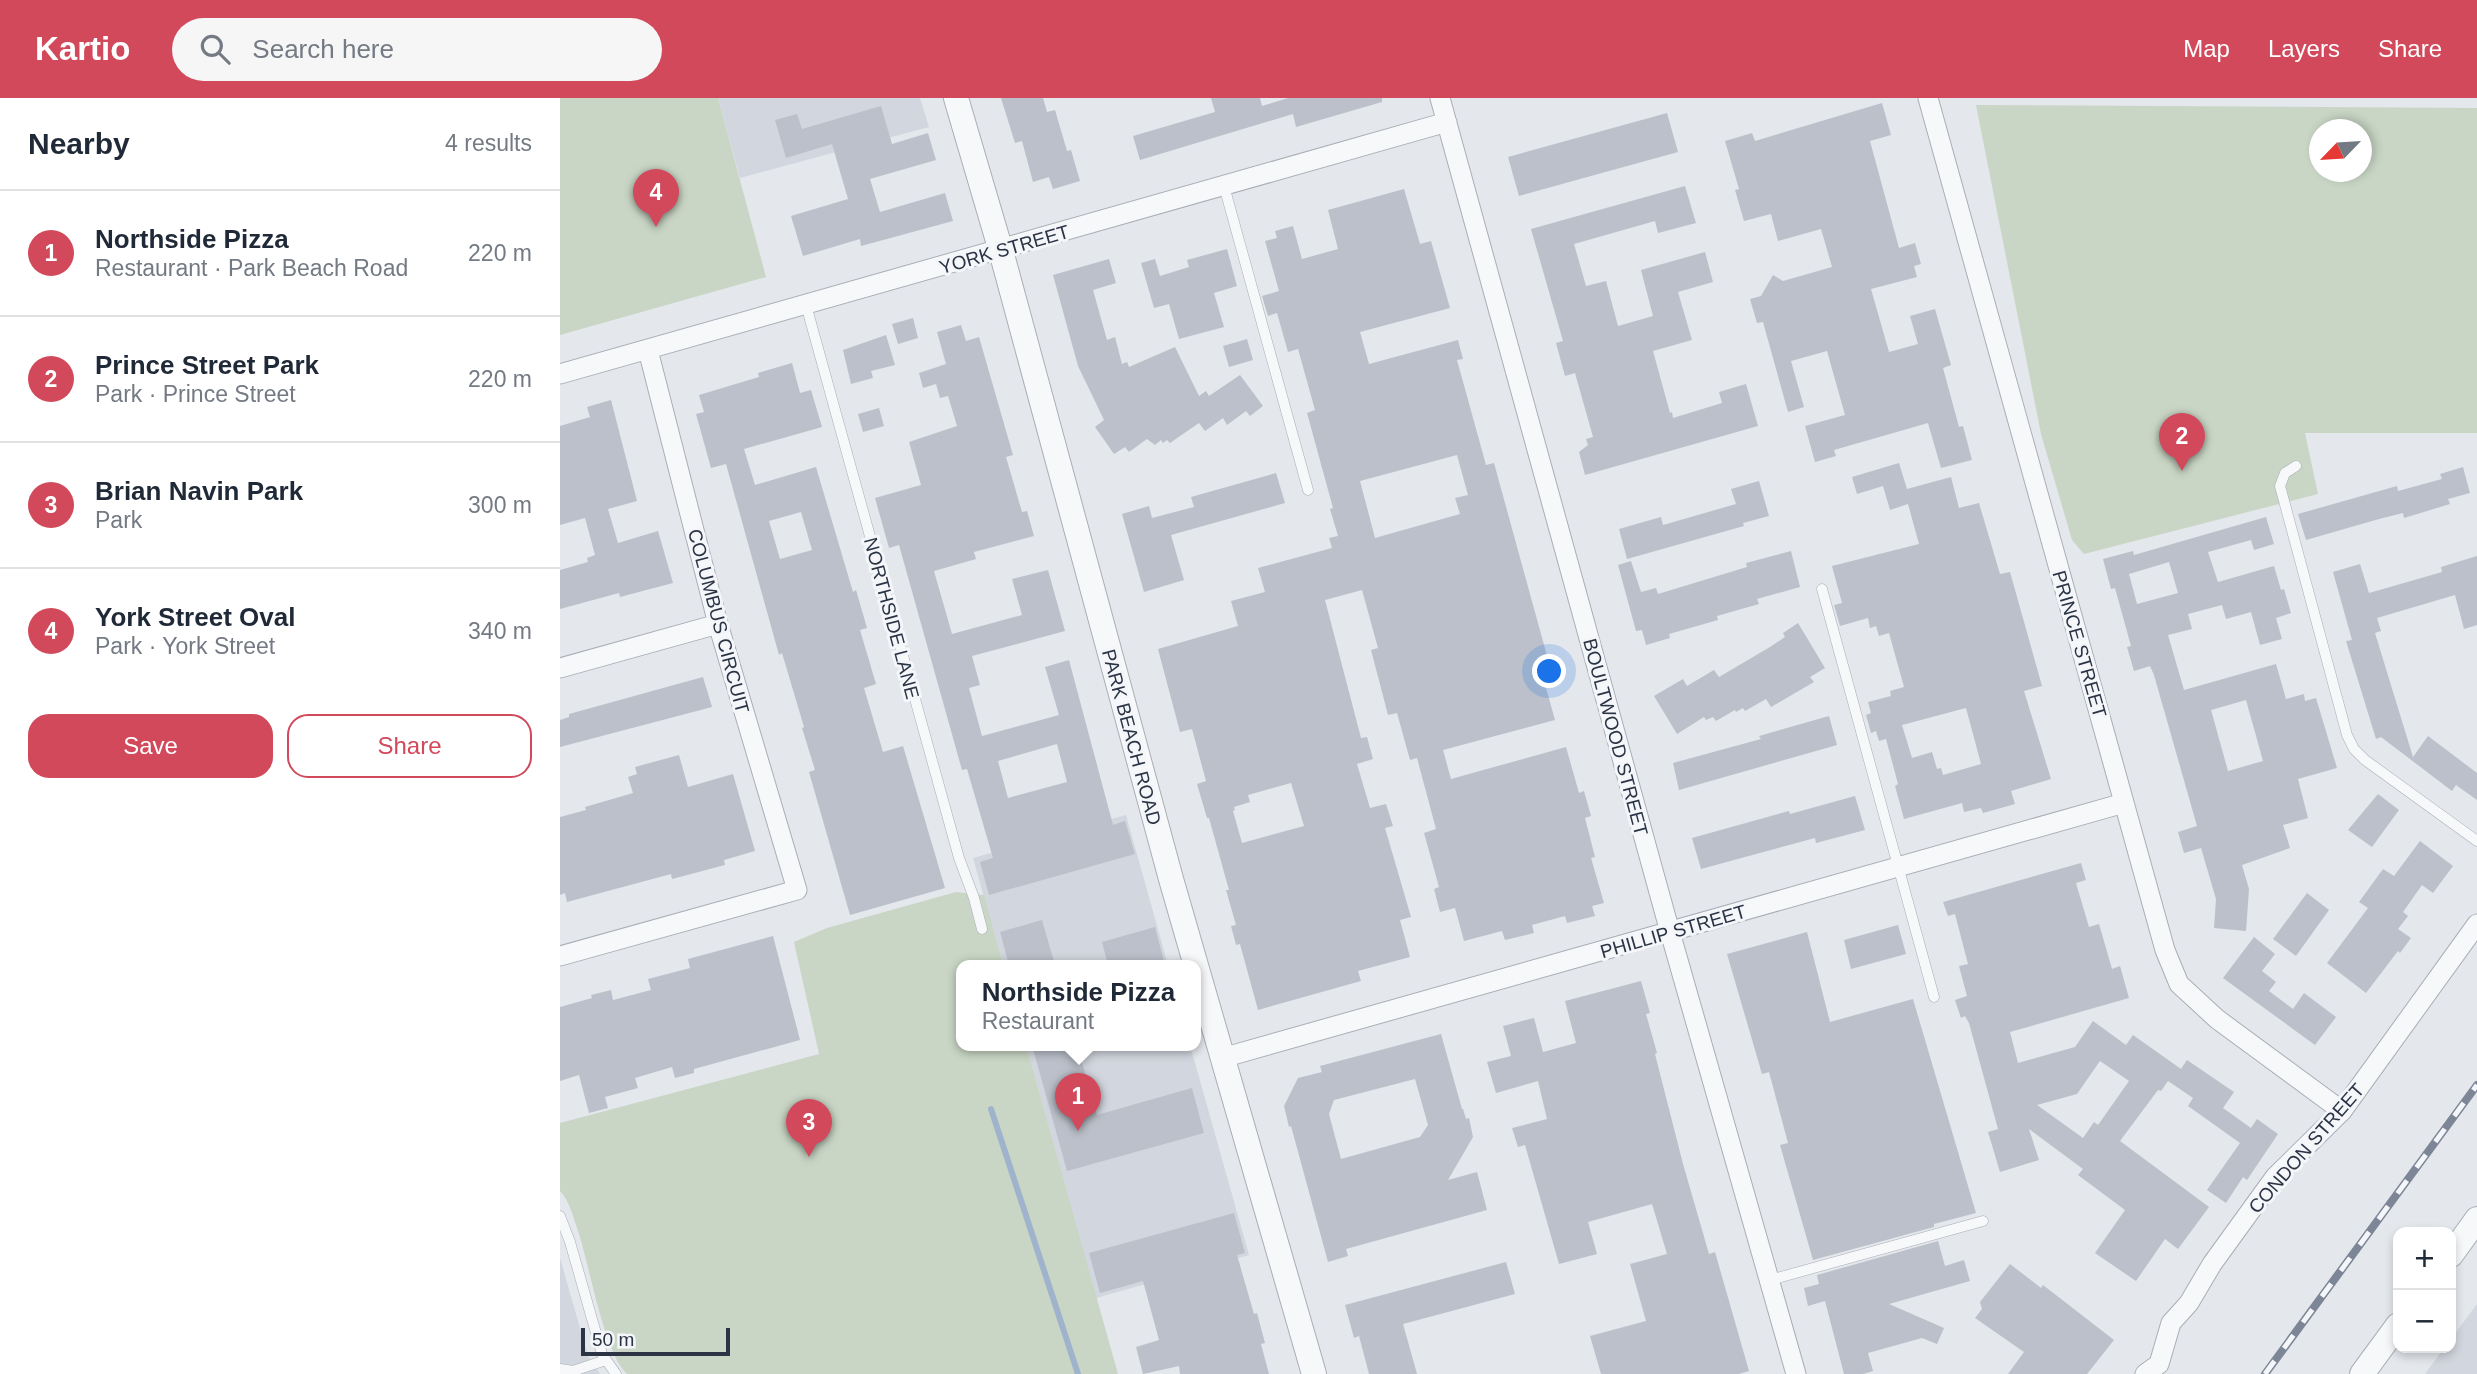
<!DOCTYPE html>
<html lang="en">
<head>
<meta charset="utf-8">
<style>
	:root { --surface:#fff; --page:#f6f6f7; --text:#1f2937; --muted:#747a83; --line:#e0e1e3; --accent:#d1495b }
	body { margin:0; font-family:Arial,sans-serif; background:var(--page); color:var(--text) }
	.controls { position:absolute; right:21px; bottom:21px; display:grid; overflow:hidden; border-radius:14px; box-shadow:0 4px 10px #0003 }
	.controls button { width:63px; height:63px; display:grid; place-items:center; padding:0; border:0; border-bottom:2px solid var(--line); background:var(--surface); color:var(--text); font:35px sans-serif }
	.compass { position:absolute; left:1749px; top:21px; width:63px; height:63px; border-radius:50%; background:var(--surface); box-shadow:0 4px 10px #0003; rotate:245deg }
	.scale { position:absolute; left:21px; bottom:18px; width:149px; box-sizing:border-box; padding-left:7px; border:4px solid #2b3445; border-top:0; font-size:19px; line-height:24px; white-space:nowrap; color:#2b3445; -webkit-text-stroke:5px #f4f6f9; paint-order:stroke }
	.you { position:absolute; left:990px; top:574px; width:24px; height:24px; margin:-18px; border:5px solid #fff; border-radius:50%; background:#1a73e8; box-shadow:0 0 0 10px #1a73e833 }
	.badge { display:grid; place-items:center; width:46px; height:46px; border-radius:50%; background:var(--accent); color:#fff; font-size:23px; font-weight:700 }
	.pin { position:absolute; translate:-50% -58px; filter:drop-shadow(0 2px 4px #0008) }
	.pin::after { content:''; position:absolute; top:37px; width:24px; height:21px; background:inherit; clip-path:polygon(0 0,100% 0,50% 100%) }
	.popup { position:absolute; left:396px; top:862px; width:245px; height:91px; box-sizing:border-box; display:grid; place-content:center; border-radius:14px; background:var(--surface); filter:drop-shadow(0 2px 5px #0005); font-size:23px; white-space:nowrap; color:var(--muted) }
	.popup b { font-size:26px; color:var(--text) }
	.popup::after { content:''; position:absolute; left:50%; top:100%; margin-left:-14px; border:14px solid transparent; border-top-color:var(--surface) }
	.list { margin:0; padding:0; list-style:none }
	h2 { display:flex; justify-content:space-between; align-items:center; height:91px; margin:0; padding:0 28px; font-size:30px }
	h2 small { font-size:23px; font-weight:400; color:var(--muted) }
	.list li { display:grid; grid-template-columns:46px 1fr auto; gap:21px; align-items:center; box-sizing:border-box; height:126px; padding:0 28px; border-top:2px solid var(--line) }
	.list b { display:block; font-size:26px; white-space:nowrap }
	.list p { margin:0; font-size:23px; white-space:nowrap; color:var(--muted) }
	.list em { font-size:23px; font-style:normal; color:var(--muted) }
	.actions { display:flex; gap:14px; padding:21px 28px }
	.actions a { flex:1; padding:16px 0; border:2px solid var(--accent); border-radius:21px; text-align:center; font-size:24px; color:var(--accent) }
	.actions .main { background:var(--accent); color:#fff }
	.icon { flex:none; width:38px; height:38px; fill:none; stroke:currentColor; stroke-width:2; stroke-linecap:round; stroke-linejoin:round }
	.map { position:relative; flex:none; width:1917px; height:1276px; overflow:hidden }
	header { display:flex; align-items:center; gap:42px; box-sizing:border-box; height:98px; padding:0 35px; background:var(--accent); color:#fff }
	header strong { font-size:33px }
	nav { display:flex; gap:38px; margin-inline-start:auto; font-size:24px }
	.search { width:490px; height:63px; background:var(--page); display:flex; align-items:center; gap:18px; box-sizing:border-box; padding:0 24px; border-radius:38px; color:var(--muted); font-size:26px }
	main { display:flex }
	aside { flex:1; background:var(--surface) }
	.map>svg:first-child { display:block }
</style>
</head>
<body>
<header>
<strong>Kartio</strong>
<div class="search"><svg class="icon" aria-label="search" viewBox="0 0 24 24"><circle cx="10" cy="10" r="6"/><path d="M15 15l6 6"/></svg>Search here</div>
<nav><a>Map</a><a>Layers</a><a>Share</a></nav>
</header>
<main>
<aside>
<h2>Nearby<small>4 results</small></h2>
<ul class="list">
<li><span class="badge">1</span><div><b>Northside Pizza</b><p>Restaurant · Park Beach Road</p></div><em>220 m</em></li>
<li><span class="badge">2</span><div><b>Prince Street Park</b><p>Park · Prince Street</p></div><em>220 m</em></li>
<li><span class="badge">3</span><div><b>Brian Navin Park</b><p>Park</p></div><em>300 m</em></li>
<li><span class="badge">4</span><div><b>York Street Oval</b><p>Park · York Street</p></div><em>340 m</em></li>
</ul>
<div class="actions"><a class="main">Save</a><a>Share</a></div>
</aside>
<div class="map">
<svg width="1917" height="1276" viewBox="0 0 1917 1276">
	<rect width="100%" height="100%" fill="#e4e7ec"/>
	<path fill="#d2d6de" d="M158,0H360L369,29L180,80Z
		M566,717L608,867H443L413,760Z
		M466,947H630L689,1157L536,1200Z
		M0,1160L28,1258L40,1276H0Z
		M1917,1206V1276H1865L1884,1250H1891V1241Z"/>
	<path fill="#c9d6c5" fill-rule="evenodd" d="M0,0H158L206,179L0,237Z
		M1416,7L1917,10V335H1745L1758,396L1524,456L1512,442L1481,336ZM1759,32H1801V74H1759Z
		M396,794L424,797L443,867H401V947H466L558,1276H67C43,1254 29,1162 16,1127C12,1115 9,1103 0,1093V1025L259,956L234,844L267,830Z"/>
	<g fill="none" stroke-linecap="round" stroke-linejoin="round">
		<path stroke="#9fb4cc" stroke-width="6" d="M431,1011L518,1276"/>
	</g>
	<path fill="#bbc0ca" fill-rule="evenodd" d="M441,0H483L487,14L495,12L507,53L511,52L520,83L493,91L489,79L473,84L462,43L455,45Z
		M651,0H700L702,8L728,0H822V4L736,29L733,16L580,62L573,38L655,14Z
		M1322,5L1331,37L1310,43L1339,150L1355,145L1361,166L1354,168L1357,179L1311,191L1329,254L1358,246L1350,218L1375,211L1391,267L1383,270L1399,329L1403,328L1412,362L1381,370L1368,325L1274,352L1276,358L1255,364L1245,328L1285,317L1267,253L1231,263L1244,309L1228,314L1203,224L1197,225L1190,201L1201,198L1213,177L1223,183L1272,169L1261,131L1218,143L1211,116L1184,123L1175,92L1179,91L1165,43L1192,35L1195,43Z
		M321,8L332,46L368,35L376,62L310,81L320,114L385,95L393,123L301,148L300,141L243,158L231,118L288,101L272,46L226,60L215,22L237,16L242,31Z
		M1107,15L1118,54L959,98L948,59Z
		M1125,88L1136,125L1098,135L1095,123L1014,146L1026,188L1046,183L1058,228L1093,218L1081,172L1145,154L1153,184L1118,194L1132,242L1093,253L1110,315L1112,314L1113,320L1162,305L1159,294L1186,286L1198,328L1025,377L1019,354L1028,347L1026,341L1033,339L1015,275L1005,278L996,245L1003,243L971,131Z
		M844,91L860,146L871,143L890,210L800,234L809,266L898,242L903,261L897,262L926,367L934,365L992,576L983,579L995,622L883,652L891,681L1006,649L1019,695L1024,693L1031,718L1025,720L1035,759L1031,760L1044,805L1032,808L1035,818L1007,825L1005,818L972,827L974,835L945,842L942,833L904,843L895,810L880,814L874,791L879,789L864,735L876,731L857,660L850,662L837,615L828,617L811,552L818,550L802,492L765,502L801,640L807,639L813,661L797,666L810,710L826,706L833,728L825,730L851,819L840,822L850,859L798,873L801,883L698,912L680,846L676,847L671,828L676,827L666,792H669L649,720H647L637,686L646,683L632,631L620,634L598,551L678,528L671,503L705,494L698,470L772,450L769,440L778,438L770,411L773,410L747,315L755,312L738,251L728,254L717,215L708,218L702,198L719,193L705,143L717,140L715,133L733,128L742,161L778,151L768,112ZM897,357L908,397L895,400L900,416L815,440L800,383ZM731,685L744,728L682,745L673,713L675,712L674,709L690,704L688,697Z
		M667,151L677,188L654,195L664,229L619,241L609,206L594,210L581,165L595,161L600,178L629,169L627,162Z
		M549,161L556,185L533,192L547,242L555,239L562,266L567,264L569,269L615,249L639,298L646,293L649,298L680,277L703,308L690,318L686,313L667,327L663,320L645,333L639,325L610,345L607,342L603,345L601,342L595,347L587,341L569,354L565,349L554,356L535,329L544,322L518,268L493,177Z
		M353,220L358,240L338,246L332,226Z
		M401,227L406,243L419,239L453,357L446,359L462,414L467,413L474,438L414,454L416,461L374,473L392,536L462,517L452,481L488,472L505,533L412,558L420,587L409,590L422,638L499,617L485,569L509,562L553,727L565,723L575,756L429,797L420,764L433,760L407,671L402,672L339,447L329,450L315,400L361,387L349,344L397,328L388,298L380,300L376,286L363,290L359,275L386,266L377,234ZM497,646L507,684L448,700L438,663Z
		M326,237L335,267L311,273L313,280L291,286L283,252Z
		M687,241L693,262L669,269L663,248Z
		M232,265L240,295L251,292L262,329L184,351L195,387L256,369L293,494L296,492L307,530L300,532L316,586L304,590L323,654L343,648L385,790L290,817L249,674L255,672L242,630L244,629L222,555L219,557L166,366L151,370L136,316L144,314L139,297L199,279L198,275ZM241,414L252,452L220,461L209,423Z
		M51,302L77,403L48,411L58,445L98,433L113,485L60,499L59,495L0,511V472L28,464L27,460L35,457L25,420L0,427V328L30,319L27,309Z
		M319,310L324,328L303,334L298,316Z
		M1339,365L1347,391L1391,379L1399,410L1419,405L1440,476L1450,474L1482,588L1464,593L1491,681L1451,693L1455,706L1423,715L1421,710L1404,714L1402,705L1344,721L1335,688L1338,686L1326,641L1319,643L1316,633L1311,635L1306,617L1311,615L1308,604L1331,598L1330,593L1344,589L1329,535L1319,538L1316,528L1310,530L1308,520L1280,528L1274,507L1282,505L1272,468L1359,446L1348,406L1330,412L1323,388L1297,396L1292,379ZM1406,610L1421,666L1383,677L1381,670L1377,671L1372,654L1352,660L1342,627Z
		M1903,369L1910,395L1888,401L1890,406L1844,420L1843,415L1819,421L1746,442L1738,416L1837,388L1838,393L1882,381L1880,376Z
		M716,375L725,405L611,437L624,482L584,494L562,416L589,408L592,420L634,409L631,399Z
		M1199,383L1209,418L1183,425L1184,428L1067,461L1059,431L1101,419L1103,427L1176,406L1171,391Z
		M1706,419L1714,446L1694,452L1691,442L1648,454L1658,484L1714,468L1721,492L1724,491L1731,515L1716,520L1722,541L1700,547L1691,514L1666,521L1662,507L1628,516L1632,531L1608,537L1624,592L1716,566L1726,601L1744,596L1745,603L1756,600L1777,670L1738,681L1748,720L1723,727L1730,750L1682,767L1689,791L1686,833L1654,830L1656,801L1641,750L1624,755L1618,734L1637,728L1594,577L1590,568L1574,573L1567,549L1571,548L1555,490L1551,491L1543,461L1573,453L1574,457ZM1609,464L1618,495L1577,506L1569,476ZM1686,602L1703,663L1668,673L1651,612Z
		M1231,453L1240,489L1197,501L1199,506L1157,518L1158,522L1109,536L1110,540L1086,547L1082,532L1076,533L1058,467L1071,463L1081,494L1096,490L1098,496L1187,469L1186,465Z
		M1917,458V527L1904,531L1895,497L1817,520L1821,533L1815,535L1853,659L1868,638L1917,675V702L1896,687L1892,693L1821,639L1816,641L1786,543L1792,542L1773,474L1800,466L1809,495L1882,474L1881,469Z
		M1238,525L1265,570L1250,579L1254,584L1211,609L1206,601L1185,613L1183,610L1176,614L1175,612L1156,623L1153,619L1146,622L1144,619L1117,636L1094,598L1123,581L1127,588L1154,572L1159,579L1210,549L1225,539L1223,535Z
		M143,579L152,609L0,649V622L9,619V616Z
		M1269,618L1277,647L1119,692L1113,665L1201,641L1199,638Z
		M119,657L128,689L173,676L195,753L164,762L165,767L112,781L111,776L7,804L5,795L0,797V719L26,712L25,709L73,695L68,679L77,676L75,669Z
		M1818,696L1839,712L1812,749L1788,732Z
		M1295,698L1305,732L1256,745L1255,740L1141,771L1132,740L1229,713L1230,716Z
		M1860,743L1893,768L1873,795L1862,787L1843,814L1848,818L1838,831L1851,840L1840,855L1838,853L1806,895L1767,865L1808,810L1799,804L1823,771L1834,778Z
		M1521,765L1526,782L1516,785L1529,829L1539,826L1552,871L1560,868L1569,900L1450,934L1458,965L1515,949L1533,923L1566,947L1573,937L1621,971L1627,962L1674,994L1663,1010L1691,1030L1697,1021L1718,1036L1687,1082L1683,1079L1666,1105L1647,1092L1680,1045L1628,1008L1633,1000L1608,983L1601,993L1598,992L1560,1043L1649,1109L1618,1151L1605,1141L1576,1183L1535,1155L1565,1112L1518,1077L1523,1071L1469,1031L1479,1062L1440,1074L1428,1034L1438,1031L1409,925L1405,918L1401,920L1395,902L1407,898L1399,868L1408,866L1395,816L1388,818L1383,804ZM1540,963L1569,983L1538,1027L1534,1024L1523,1040L1477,1007L1517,996Z
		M1747,795L1769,812L1736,858L1713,841Z
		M482,822L495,867H449L440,834Z
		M1338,827L1346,856L1291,871L1284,842Z
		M595,829L605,867H548L542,844Z
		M1247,834L1270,924L1353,901L1416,1115L1374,1126V1129L1253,1162L1220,1047L1228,1045L1209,974L1202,976L1167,856Z
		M213,838L240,942L134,971V975L115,980L112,969L75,980L78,990L45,999L48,1010L29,1015L19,977L0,983V909L32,900L31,897L51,892L53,902L91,892L88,881L130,870L128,861Z
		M1694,839L1715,856L1702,873L1716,884L1709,893L1733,911L1744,895L1776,919L1755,947L1663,880Z
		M1081,883L1090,915L1086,916L1097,955L1095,956L1123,1066L1149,1156L1155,1154L1189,1273L1179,1276H1041L1030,1238L1086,1223L1070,1166L1107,1156L1092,1106L1028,1124L1037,1156L999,1166L965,1047L958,1049L952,1030L987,1021L978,983L936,995L927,964L951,958L943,928L974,920L983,954L1016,945L1005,903Z
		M881,936L902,1011H903L906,1021L909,1020L913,1039L888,1082L917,1074L927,1112L786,1151L788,1158L768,1164L731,1028L729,1029L724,1008L738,980L762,974L760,968ZM855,981L868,1027L860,1039L781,1061L769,1016L774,1002Z
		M472,947H517L537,1017L632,990L644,1035L507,1073Z
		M674,1115L685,1155L677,1157L694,1216L697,1215L705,1245L701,1246L709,1276H620L619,1268L583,1276L576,1249L599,1242L583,1183L540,1195L529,1155Z
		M1378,1143L1385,1168L1404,1162L1410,1183L1329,1206L1384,1230L1377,1246L1362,1240L1308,1255L1313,1273L1303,1276H1284L1265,1203L1248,1208L1244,1190L1259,1186L1257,1177Z
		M946,1164L955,1196L843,1226L857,1276H809L799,1238L794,1240L785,1207Z
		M1450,1166L1481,1190L1483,1187L1554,1242L1527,1276H1448L1464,1254L1415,1220L1422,1211L1420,1204Z"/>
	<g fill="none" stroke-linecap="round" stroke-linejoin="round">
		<g stroke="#a9aeb7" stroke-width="11">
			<path id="service" d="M664,88L748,392
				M246,207L399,760L414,800L422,831
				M1736,368L1725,375L1720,388L1787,637L1794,651L1805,662L1917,743
				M1262,491L1374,899
				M0,1118L10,1144L42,1256L56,1276
				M1210,1182L1423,1123
				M0,1271L13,1273L46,1262"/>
		</g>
		<g stroke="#a9aeb7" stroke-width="21">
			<path id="minor" d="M880,0L1110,834L1236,1276
				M1368,0L1605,852L1619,886L1657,921L1782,1013
				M0,276L887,24
				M0,570L158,526
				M0,858L237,792L158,526L88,252
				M662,960L1564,705
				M1585,1276L1599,1266L1611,1225L1629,1205L1652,1166L1715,1079L1782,1013L1917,826"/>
		</g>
		<g stroke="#a9aeb7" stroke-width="26">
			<path id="tertiary" d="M396,0L441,153L611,781L754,1276
				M1891,1157L1917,1121
				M1802,1276L1838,1227"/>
		</g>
		<use href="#service" stroke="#f7f8fa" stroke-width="10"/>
		<use href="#minor" stroke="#f7f8fa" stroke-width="19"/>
		<use href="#tertiary" stroke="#f7f8fa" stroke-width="24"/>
		<g stroke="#7d8696" stroke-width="8">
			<path id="rail" d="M1705,1276L1917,987"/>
		</g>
		<use href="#rail" stroke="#f4f6f9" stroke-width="5" stroke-dasharray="16" stroke-linecap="butt"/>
	</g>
	<g text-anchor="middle" stroke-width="6" stroke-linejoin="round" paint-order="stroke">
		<g font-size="19" fill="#2b3445" stroke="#f4f6f9">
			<text transform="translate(444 151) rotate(-16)" y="7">YORK STREET</text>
			<text transform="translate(332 520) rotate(75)" y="7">NORTHSIDE LANE</text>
			<text transform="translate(159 523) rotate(75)" y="7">COLUMBUS CIRCUIT</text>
			<text transform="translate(1520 546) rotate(74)" y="7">PRINCE STREET</text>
			<text transform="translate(572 639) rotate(75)" y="7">PARK BEACH ROAD</text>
			<text transform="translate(1056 639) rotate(75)" y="7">BOULTWOOD STREET</text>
			<text transform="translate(1113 833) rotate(-16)" y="7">PHILLIP STREET</text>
			<text transform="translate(1746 1050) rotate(-49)" y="7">CONDON STREET</text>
		</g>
	</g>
</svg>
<div class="controls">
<button>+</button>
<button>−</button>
</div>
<svg class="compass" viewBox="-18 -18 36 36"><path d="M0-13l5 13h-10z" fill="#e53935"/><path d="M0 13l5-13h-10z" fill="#747a83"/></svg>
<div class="scale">50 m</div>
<div class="you"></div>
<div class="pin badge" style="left:518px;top:1033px">1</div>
<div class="popup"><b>Northside Pizza</b>Restaurant</div>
<div class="pin badge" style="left:1622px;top:373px">2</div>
<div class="pin badge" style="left:249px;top:1059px">3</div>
<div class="pin badge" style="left:96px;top:129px">4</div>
</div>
</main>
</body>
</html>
